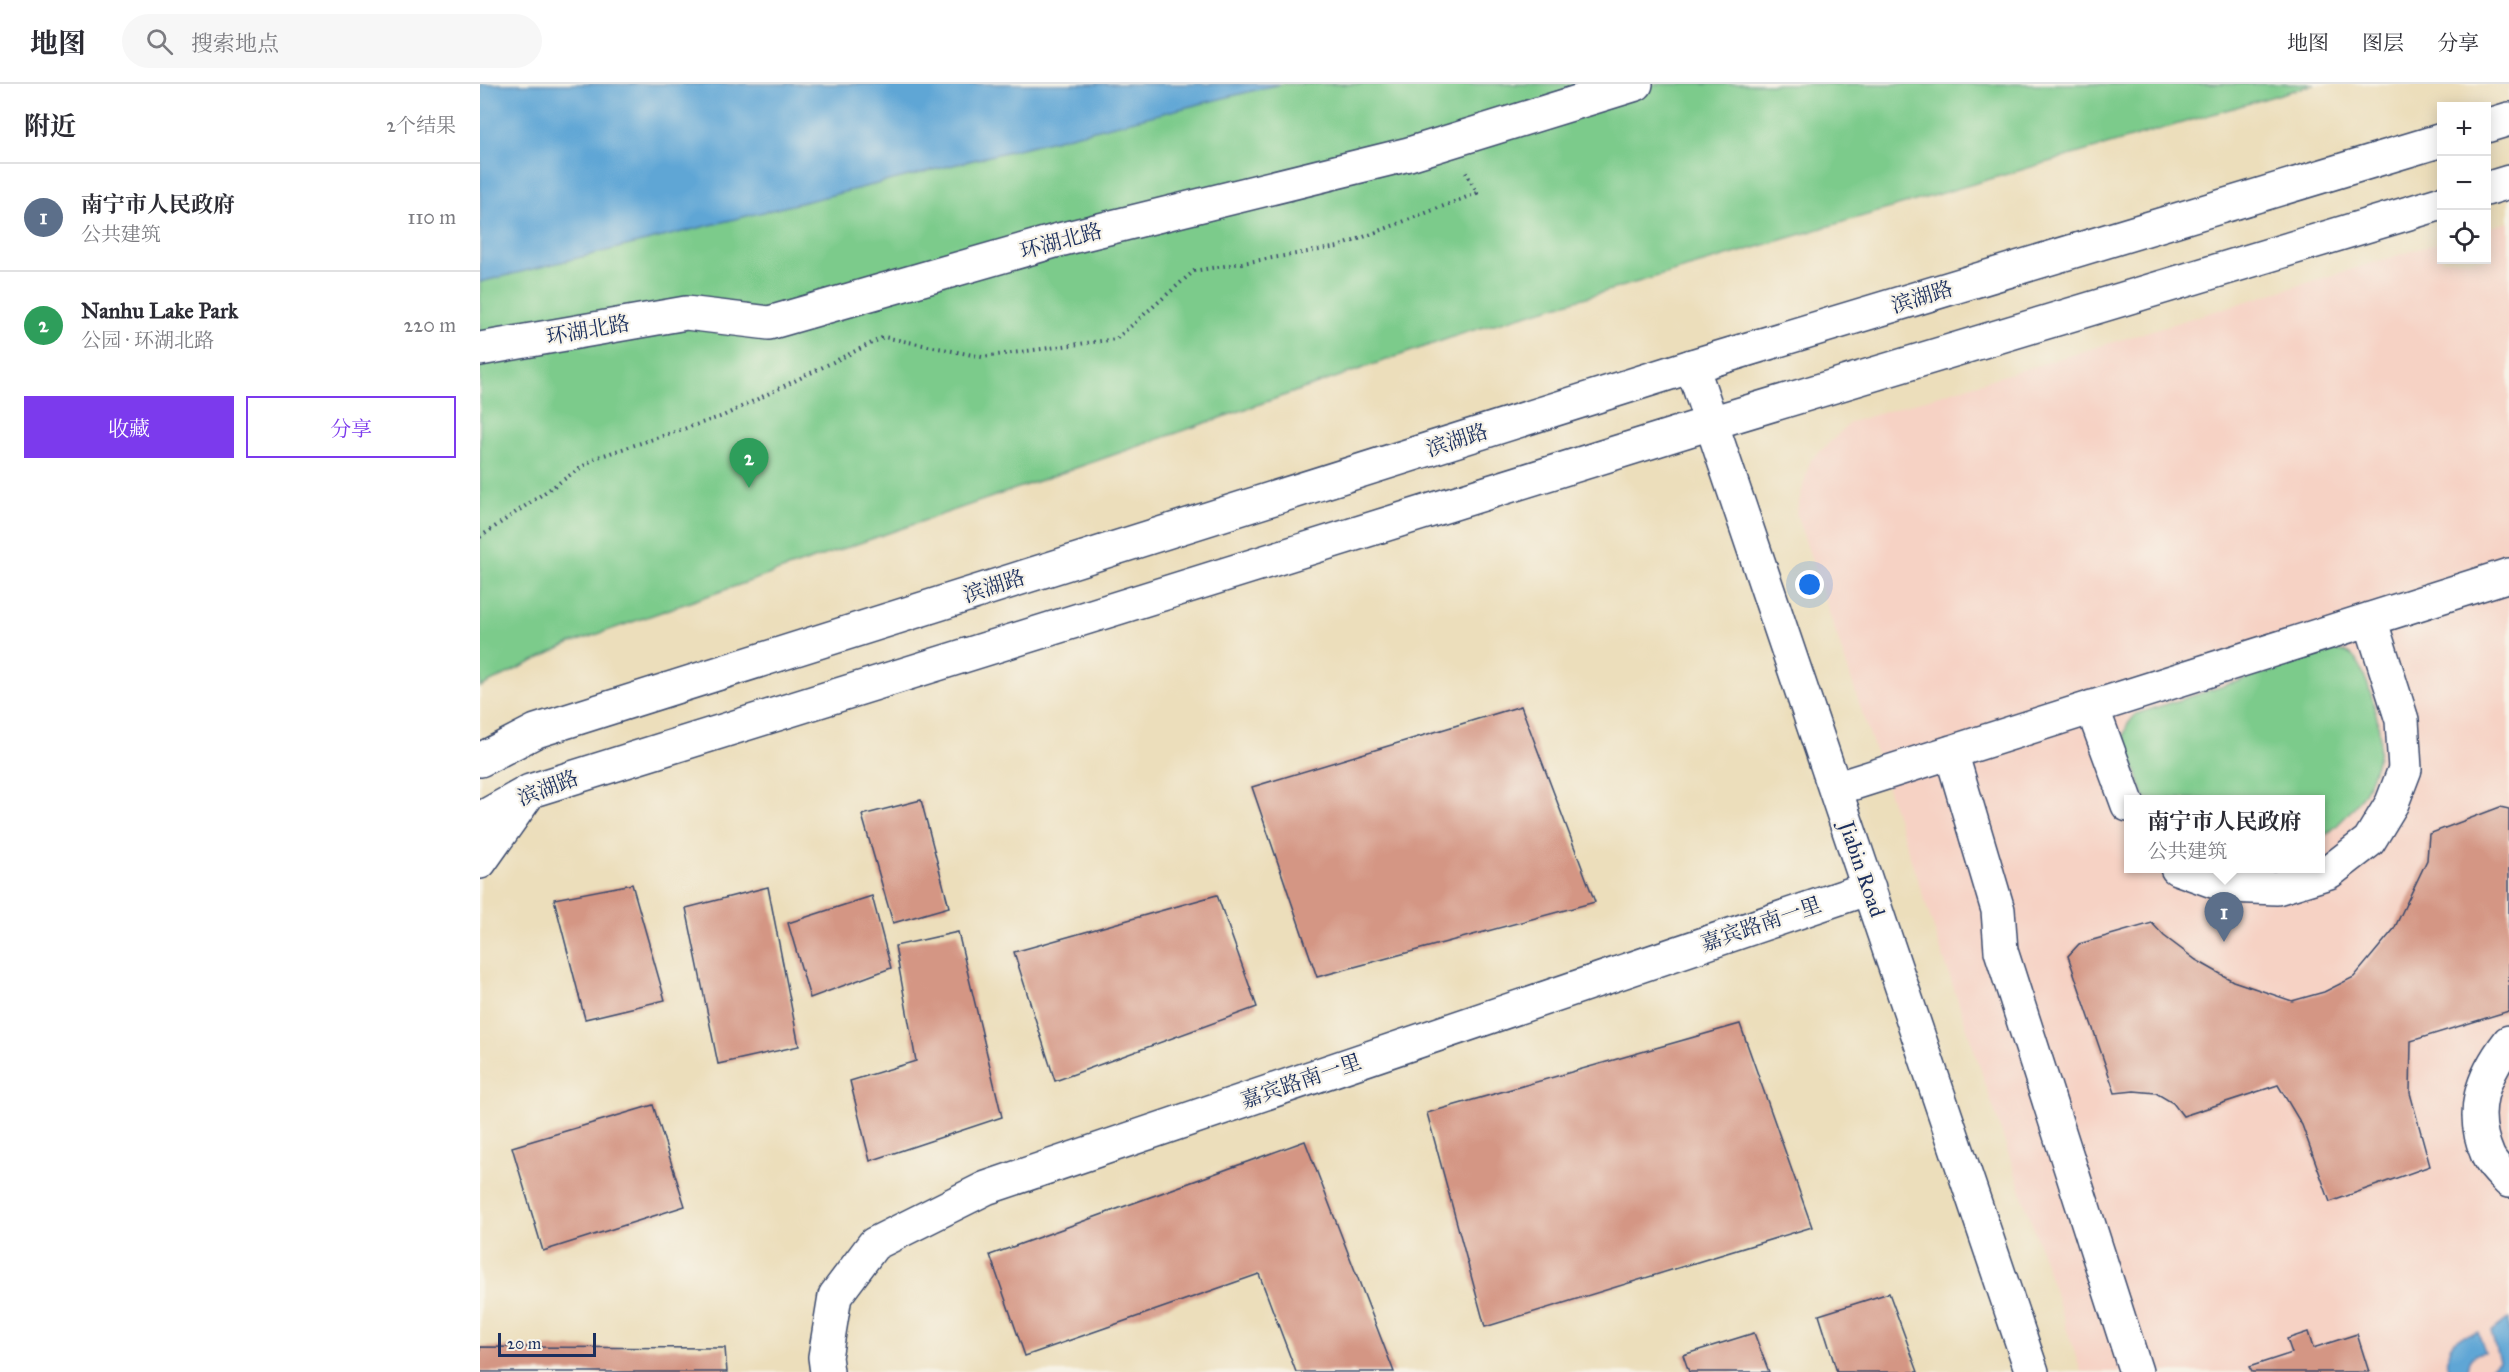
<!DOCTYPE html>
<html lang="zh">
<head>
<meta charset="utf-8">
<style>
	:root { --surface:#fff; --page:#f7f7f7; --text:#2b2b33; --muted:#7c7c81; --line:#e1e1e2; --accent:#7c3aed }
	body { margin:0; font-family:"IM FELL Great Primer","Noto Serif SC",serif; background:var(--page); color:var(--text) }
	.controls { position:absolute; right:18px; top:18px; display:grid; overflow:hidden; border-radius:0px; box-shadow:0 3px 15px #0003 }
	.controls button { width:54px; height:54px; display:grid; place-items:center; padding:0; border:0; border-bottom:2px solid var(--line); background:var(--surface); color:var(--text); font:30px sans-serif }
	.scale { position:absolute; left:18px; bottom:15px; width:98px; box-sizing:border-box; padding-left:6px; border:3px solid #1b2f5e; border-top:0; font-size:16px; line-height:21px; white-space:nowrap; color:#1b2f5e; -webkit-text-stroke:4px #f7f3e8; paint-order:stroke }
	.you { position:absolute; left:1330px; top:501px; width:21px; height:21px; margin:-15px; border:4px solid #fff; border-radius:50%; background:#1a73e8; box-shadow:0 0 0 9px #1a73e833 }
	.badge { display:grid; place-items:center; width:39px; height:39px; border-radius:50%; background:var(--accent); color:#fff; font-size:20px; font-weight:700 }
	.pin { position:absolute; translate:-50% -50px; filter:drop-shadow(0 2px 3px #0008) }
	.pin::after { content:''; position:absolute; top:32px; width:21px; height:18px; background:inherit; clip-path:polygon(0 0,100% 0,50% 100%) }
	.popup { position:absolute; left:1644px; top:711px; width:201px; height:78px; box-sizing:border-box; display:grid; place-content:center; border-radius:0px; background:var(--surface); filter:drop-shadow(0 2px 4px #0005); font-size:20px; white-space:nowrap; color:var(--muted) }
	.popup b { font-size:22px; color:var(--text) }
	.popup::after { content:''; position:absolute; left:50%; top:100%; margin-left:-12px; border:12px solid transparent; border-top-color:var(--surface) }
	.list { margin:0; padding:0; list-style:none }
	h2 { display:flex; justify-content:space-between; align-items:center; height:78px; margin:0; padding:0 24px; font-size:26px }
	h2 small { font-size:20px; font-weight:400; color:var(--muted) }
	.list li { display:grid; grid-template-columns:39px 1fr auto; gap:18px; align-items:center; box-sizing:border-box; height:108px; padding:0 24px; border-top:2px solid var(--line) }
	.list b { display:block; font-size:22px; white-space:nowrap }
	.list p { margin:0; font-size:20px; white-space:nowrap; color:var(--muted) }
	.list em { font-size:20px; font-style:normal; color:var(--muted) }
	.actions { display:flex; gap:12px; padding:18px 24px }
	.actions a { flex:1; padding:14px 0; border:2px solid var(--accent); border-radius:0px; text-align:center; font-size:21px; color:var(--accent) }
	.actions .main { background:var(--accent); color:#fff }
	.icon { flex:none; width:33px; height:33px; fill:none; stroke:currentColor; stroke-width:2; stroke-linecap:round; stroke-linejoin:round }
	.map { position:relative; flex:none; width:2029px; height:1288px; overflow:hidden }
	header { display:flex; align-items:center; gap:36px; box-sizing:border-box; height:84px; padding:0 30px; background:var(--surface); border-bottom:2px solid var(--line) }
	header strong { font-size:28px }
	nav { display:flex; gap:33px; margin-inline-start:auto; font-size:21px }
	.search { width:420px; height:54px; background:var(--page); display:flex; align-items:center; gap:15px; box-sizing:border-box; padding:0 21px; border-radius:33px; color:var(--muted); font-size:22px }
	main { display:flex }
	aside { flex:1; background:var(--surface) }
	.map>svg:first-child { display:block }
</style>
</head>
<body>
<header>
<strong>地图</strong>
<div class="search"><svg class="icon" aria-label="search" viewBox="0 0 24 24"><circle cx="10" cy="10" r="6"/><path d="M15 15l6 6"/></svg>搜索地点</div>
<nav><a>地图</a><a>图层</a><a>分享</a></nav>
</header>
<main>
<aside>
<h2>附近<small>2个结果</small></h2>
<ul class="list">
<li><span class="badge" style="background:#5c6f8a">1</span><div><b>南宁市人民政府</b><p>公共建筑</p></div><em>110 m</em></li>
<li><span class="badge" style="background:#2e9e5b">2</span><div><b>Nanhu Lake Park</b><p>公园 · 环湖北路</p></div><em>220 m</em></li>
</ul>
<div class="actions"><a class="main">收藏</a><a>分享</a></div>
</aside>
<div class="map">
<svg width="2029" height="1288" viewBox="0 0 2029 1288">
	<rect width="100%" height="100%" fill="#f7f3e8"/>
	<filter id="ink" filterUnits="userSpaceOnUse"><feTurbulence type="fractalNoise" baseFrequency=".0167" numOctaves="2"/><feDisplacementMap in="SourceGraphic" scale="12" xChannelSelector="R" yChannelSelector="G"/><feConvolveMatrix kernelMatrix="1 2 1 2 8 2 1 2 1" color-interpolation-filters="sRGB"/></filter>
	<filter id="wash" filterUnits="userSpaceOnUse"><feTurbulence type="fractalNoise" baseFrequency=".008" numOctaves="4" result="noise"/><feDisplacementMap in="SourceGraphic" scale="24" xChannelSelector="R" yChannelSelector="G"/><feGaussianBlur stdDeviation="1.35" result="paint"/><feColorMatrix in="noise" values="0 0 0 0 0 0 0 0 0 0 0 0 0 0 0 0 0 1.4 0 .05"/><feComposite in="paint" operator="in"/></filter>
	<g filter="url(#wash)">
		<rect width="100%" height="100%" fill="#ecdebb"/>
		<path fill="#f6d2c4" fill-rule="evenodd" d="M2029,138V1288H1601L1316,429L1330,377L1371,338L1961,158L1962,176H2006L2007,144ZM1648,716H1840V784H1648Z"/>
		<path fill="#7ccb8b" stroke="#4c7d74" stroke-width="1.5" d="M800,0H1835L987,248L89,560L0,603V198Z
			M1852,567C1860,567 1867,567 1873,573C1887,586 1903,646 1899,665C1898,675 1894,687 1890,696C1881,720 1860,740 1840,756V716L1665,715L1644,652L1647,641L1656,630Z"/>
		<path fill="#5ea6d5" stroke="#3c6a9a" stroke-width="1.5" d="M0,0H800L0,198Z
			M2029,1234V1288H2010L2009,1285L2019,1277L2011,1248Z
			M1998,1248L2005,1268C1993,1269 1987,1276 1987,1288H1968C1967,1274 1966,1256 1984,1252C1989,1251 1993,1251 1998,1248Z"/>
		<g id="blocks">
			<path fill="#d49684" d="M1041,622L1115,818L837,893L772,703Z
				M441,716L469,823L413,839L382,731Z
				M2020,723L2029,725V927L1931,957L1930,1009L1950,1082L1850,1118L1822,1041L1798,1001L1703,1032L1693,1019L1676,1009L1654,1007L1635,1009L1588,872L1599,860L1672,839L1684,852L1716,876L1753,897L1812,917L1844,908L1874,893L1914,845L1947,776L1949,750Z
				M152,800L185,916L105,935L74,815Z
				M288,803L319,962L238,980L206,824Z
				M737,811L777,923L575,997L534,868Z
				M392,812L411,884L330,914L308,839Z
				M478,848L522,1033L390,1077L370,997L436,977L415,862Z
				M1260,940L1332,1143L1005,1243L947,1029Z
				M173,1021L205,1122L63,1167L32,1063Z
				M825,1057L914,1288H816L779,1190L545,1272L510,1171Z
				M1409,1209L1438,1288H1357L1339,1231Z
				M1828,1248L1833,1264L1877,1250L1889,1288H1772L1769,1283L1812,1269L1807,1255Z
				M1274,1249L1289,1288H1209L1203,1271Z
				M0,1263L245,1264L247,1288H0Z"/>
		</g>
	</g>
	<g filter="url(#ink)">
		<use href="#blocks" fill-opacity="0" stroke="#3a496c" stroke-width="1.5"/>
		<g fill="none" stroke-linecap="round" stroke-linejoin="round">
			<g stroke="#3a496c" stroke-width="36">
				<path id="minor" d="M0,265L206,229L289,239L575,157L929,70L1156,0
					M1212,282L1552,1288
					M1612,623L1648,721
					M1471,668L1518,826L1521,867L1656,1288
					M1355,705L2029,491
					M1697,784L1747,802L1797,804L1849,788L1889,757L1912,719L1925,685L1922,636L1890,535
					M2029,958C2002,993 1989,1028 2008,1072C2012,1081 2022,1090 2029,1097
					M347,1288L345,1273L355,1212L394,1160L506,1104L1389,804"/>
			</g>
			<g stroke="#3a496c" stroke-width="36">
				<path id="major" d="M2006,42L2029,35
					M2006,105L2029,98
					M0,676L56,647L1212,282L1962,56
					M0,735L50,707L1231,339L1962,119
					M0,778L46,713"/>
			</g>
			<path stroke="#3a496c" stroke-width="4" stroke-dasharray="1.5 4.5" stroke-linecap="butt" d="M0,453L115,374L243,332L404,253L502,273L636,255L714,187L858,163L997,109L985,86"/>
			<use href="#minor" stroke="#fff" stroke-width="33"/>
			<use href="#major" stroke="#fff" stroke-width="33"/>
		</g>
	</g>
	<g text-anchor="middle" stroke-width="4.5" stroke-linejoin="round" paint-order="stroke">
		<g font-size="21" fill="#1b2f5e" stroke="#f7f3e8">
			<text transform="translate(581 157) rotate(-15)" y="7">环湖北路</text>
			<text transform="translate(1442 213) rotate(-17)" y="7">滨湖路</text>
			<text transform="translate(108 246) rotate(-10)" y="7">环湖北路</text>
			<text transform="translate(977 356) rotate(-18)" y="7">滨湖路</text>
			<text transform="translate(514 502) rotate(-18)" y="7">滨湖路</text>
			<text transform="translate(68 704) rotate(-21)" y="7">滨湖路</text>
			<text transform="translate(1382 785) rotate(71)" y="7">Jiabin Road</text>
			<text transform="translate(1281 840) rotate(-19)" y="7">嘉宾路南一里</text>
			<text transform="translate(821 997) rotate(-19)" y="7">嘉宾路南一里</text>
		</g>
	</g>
</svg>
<div class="controls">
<button>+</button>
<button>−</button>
<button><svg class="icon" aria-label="locate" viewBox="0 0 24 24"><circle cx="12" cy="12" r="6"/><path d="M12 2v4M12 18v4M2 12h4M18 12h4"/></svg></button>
</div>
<div class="scale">20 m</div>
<div class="you"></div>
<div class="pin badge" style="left:1744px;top:858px;background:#5c6f8a">1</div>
<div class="popup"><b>南宁市人民政府</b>公共建筑</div>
<div class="pin badge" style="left:269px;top:404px;background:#2e9e5b">2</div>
</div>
</main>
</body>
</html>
